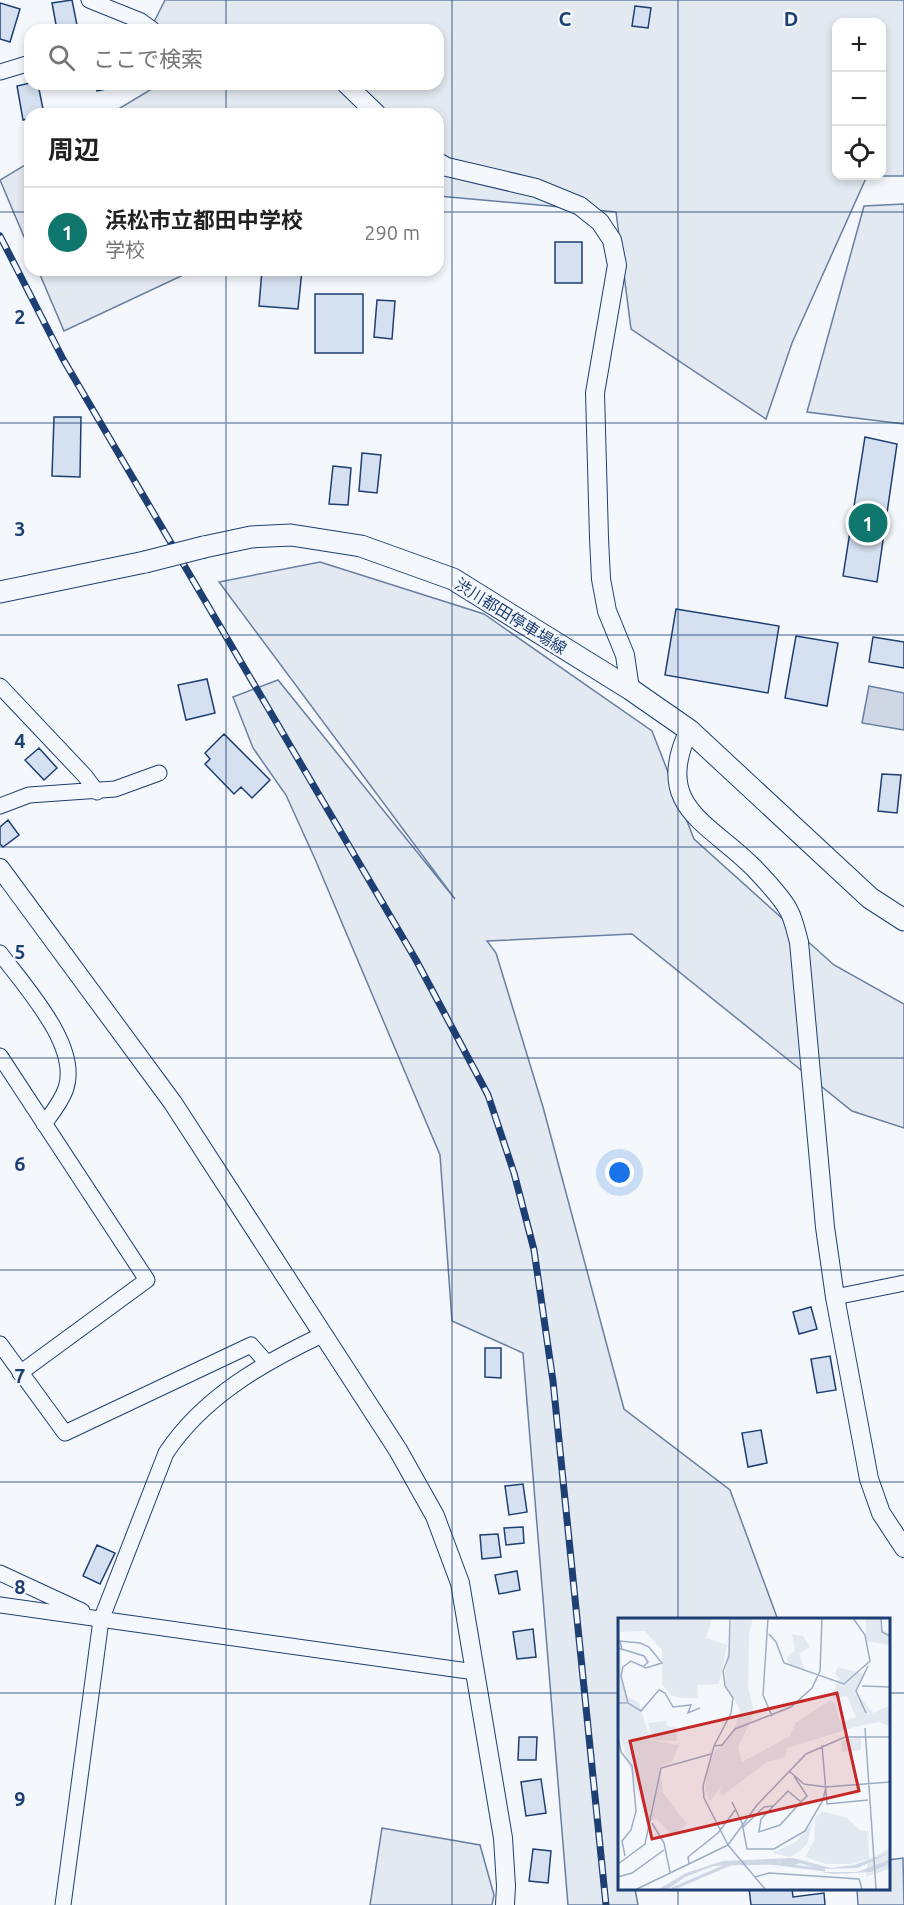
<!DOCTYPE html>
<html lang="ja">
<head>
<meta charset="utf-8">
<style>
	:root { --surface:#fff; --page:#f6f6f6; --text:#222; --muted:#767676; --line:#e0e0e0; --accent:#0f766e }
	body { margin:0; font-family:Ubuntu,"Noto Sans JP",sans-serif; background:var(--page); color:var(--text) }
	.controls { position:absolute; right:18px; top:18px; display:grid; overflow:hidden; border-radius:12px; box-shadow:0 3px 9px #0003 }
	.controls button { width:54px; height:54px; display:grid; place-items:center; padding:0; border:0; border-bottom:2px solid var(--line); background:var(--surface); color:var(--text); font:30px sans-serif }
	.you { position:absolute; left:620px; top:1173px; width:21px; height:21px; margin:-15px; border:4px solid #fff; border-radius:50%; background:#1a73e8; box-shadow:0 0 0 9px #1a73e833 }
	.badge { display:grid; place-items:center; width:39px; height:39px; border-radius:50%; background:var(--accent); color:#fff; font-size:20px; font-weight:700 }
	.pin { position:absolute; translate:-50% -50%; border:3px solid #fff; box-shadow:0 2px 6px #0006 }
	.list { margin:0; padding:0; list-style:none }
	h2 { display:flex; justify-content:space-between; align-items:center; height:78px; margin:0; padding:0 24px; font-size:26px }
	h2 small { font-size:20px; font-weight:400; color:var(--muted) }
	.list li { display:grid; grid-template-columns:39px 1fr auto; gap:18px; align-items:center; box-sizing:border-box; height:90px; padding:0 24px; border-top:2px solid var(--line) }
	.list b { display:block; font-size:22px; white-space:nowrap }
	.list p { margin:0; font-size:20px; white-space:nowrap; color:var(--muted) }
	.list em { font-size:20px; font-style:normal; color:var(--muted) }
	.icon { flex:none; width:33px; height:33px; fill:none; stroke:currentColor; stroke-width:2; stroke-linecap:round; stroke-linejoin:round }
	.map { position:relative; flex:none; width:904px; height:1905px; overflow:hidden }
	.search { position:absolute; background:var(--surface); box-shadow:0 3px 9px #0003; left:24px; top:24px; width:420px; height:66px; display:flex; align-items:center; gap:15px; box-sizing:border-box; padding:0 21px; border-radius:18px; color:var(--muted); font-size:22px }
	.panel { position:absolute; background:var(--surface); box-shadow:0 3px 9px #0003; left:24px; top:108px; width:420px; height:168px; border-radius:18px }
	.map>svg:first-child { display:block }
</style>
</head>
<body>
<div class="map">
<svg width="904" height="1905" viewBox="0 0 904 1905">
	<rect width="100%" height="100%" fill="#f4f7fb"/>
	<path fill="#e3e9f0" stroke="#687fa3" stroke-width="1.5" fill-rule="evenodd" d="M165,0H904V176H867L792,343L766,419L631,329L616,212L438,196V114H110L160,84H438V30H154L153,24ZM836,22H882V176H836Z
		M30,162V251L0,180Z
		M904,204V424L807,412L864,206Z
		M38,270H194L64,331Z
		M320,562L484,614L652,731L694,839L834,965L904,1004V1128L852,1111L632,934L487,941L496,953L543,1107L624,1409L730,1490L778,1620H619V1888L635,1889L638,1905H568L523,1353L452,1321L440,1155L315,859L286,795L253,748L233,697L278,680L455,899L219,582Z
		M382,1828L480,1845L494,1895L492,1905H370Z
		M903,1858L904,1905H858L857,1889L888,1888V1860Z"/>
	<path fill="#cfd7e4" stroke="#687fa3" stroke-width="1.5" d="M869,686L904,693V730L862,723Z"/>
	<path fill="#d5e0f0" stroke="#1d3f73" stroke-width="1.5" d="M72,0L78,30H57L52,3Z
		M0,3L20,9L10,42L0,39Z
		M635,6L651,8L648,28L632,26Z
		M30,83L38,84L44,114H30V118L23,120L17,86Z
		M95,84H116L117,87L97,91Z
		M555,242H582V283H555Z
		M262,270H302L298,309L259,306Z
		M315,294H363V353H315Z
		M377,300L395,301L392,339L374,337Z
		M54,417H81L80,477L52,476Z
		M865,437L897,444L877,582L843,576Z
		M362,453L381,455L377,493L359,491Z
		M333,466L351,468L348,505L329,504Z
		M676,609L779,626L768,693L665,675Z
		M796,636L838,643L827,706L785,698Z
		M873,637L904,642V668L869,662Z
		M207,679L215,713L186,720L178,685Z
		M224,734L270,780L252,798L241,787L234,794L205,764L210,759L205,753Z
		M39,748L57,768L44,780L25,760Z
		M882,774L901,775L897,813L878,811Z
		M8,820L19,835L3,847L0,844V827Z
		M811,1307L817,1329L799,1334L793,1312Z
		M485,1348H501V1378L485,1377Z
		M830,1356L836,1390L817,1393L811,1359Z
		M761,1430L767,1463L748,1467L742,1433Z
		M523,1484L527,1512L509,1515L505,1486Z
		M523,1527L524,1543L506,1545L504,1528Z
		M498,1534L501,1557L482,1559L480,1535Z
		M97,1545L115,1553L100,1584L83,1576Z
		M517,1571L520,1590L499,1594L495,1575Z
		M533,1629L536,1657L517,1659L513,1632Z
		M519,1737H537L536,1760H518Z
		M541,1779L546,1813L526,1816L521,1782Z
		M533,1849L551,1851L548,1883L529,1881Z
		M749,1888H792L793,1897L824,1893L825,1905H751Z"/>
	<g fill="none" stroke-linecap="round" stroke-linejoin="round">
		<g stroke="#1d3f73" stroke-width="17">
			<path id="minor" d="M89,0L141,21L152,29
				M0,72L30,63
				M0,686L85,776L97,792
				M0,806L29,795L115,789L159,773
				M0,953C24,986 80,1045 66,1088C62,1101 52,1113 44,1124
				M0,1056L147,1280L20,1373
				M835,1297L904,1283
				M0,1344L65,1433L251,1345L266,1362
				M0,1573L82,1611
				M0,1605L475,1672
				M63,1905L101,1620L166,1453C203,1397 263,1363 322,1335"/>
		</g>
		<g stroke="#1d3f73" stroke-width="20">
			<path id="tertiary" d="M346,84L377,114
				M438,162L447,167L536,188L580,206L600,222L612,240L617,265L595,393L599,538L601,579L607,611L625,655L630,689
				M689,730C652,807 710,823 754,868C765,880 782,897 789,911C794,920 796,932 799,942L825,1227L835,1297L869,1479L881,1513L904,1548
				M0,868L173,1103L398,1450L435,1516L460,1583L503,1838L506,1886L505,1905"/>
		</g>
		<g stroke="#1d3f73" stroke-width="23">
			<path id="secondary" d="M204,547L251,537L291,535L361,546L453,579L630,689L689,730L870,898L904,920
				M0,592L145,562"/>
		</g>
		<use href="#minor" stroke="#f4f7fb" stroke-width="15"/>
		<use href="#tertiary" stroke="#f4f7fb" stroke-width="18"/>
		<use href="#secondary" stroke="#f4f7fb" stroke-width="21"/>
		<g stroke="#1d3f73" stroke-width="7">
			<path id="rail" d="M0,236L63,359L416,960L488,1095L514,1173L534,1250L553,1381L606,1905"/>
		</g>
		<use href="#rail" stroke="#f4f7fb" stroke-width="4.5" stroke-dasharray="14" stroke-linecap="butt"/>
		<g stroke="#1d3f73" stroke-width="23" stroke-linecap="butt">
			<path id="secondary-bridge" d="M145,562L204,547"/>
		</g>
		<use href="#secondary-bridge" stroke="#f4f7fb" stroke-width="21"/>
	</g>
	<path fill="none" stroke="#1d3f73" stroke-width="1.5" stroke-opacity="0.55" d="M226,0V30M452,0V1905M678,0V1620M226,84V114M0,212H30M438,212H904M226,270V1905M0,423H904M0,635H904M0,847H904M0,1058H904M0,1270H904M0,1482H904M0,1693H619M888,1693H904M678,1888V1905"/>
	<g text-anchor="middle" stroke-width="4.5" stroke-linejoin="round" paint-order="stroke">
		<g font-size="16" fill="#1d3f73" stroke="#f4f7fb">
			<text transform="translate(511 616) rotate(32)" y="6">渋川都田停車場線</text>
		</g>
	</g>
	<g transform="translate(618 1618)">
		<rect width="272" height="272" fill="#f4f7fb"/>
		<path d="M0,0H94L88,20L109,27L101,66L79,67L80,80H64L53,77L44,66V32L27,13L2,14L4,63L10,79L21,84L32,122L61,127L54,144L42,149L45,175L69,206L54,217L39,201L29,203L0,113ZM114,0H135L131,16L130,70L135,89L134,101L120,129L124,144L172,118L178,104L212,83L217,85L222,105L238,99L229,78L216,81L214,76L222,61L217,56L220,49L247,56L237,73L255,95L271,88V108L262,104L244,107L169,130L167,139L149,144L104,178L101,174L105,167L92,183L87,172L89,153L97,132L108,124L118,106L122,92L106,64ZM248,0H263V10L271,16V27L248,23ZM174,16L185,18L192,29L181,35L186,51L171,48L169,39L177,32ZM48,103L49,108L58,110L59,123L35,122L30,105ZM243,119V132L224,134L223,123ZM204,193L229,200L242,212L250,213L251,241L271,231V251L248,259L250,241L234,246H208L187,239L196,223L197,200ZM195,204L189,226L182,233L172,239L154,235L178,224Z" fill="#e3e9f0"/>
		<path d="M271,235L240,250L202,251L182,245L170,249L162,244L96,248L67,259L50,271H41L68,255L105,243L175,240L213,250L236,247ZM271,242V246L253,254L215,256L203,254H239Z" fill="#cfd7e4"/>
		<path fill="none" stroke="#cfd7e4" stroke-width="3" d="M54,271L112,246L153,245L207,252"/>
		<path fill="none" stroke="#9eadc5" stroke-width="1.5" d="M150,0L145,77L154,98M263,0L264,14L272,18M151,16L158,24L166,45L226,66L252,43L247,17L235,0M0,30L26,38L30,44L26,48M4,32L2,23L22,25L31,29L44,45L28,50L13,43L5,49L3,58L10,85M244,68L272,69M0,85H10L23,93L41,72L47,75L55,89L73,87L70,95L82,90M248,95L238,73L250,48M247,110L258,271M0,117L3,134L14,148L18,193L13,212L4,223L7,238M204,127L209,186L250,182M96,128L104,127L117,111L173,89L194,70L202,53L204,0M171,153L186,166L208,169L272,164M176,158L189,178L183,184L162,207L141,214L143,201L170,173L183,184M114,184L124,205L129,231H156L187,213L205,182L208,169M34,205L46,225L52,254M125,209L146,189L155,188M110,227L139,187L188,136L227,119H272M110,227L86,180L85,168L96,128L113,95L115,80L107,68L105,53L111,38L112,0M0,246L27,226L43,150L93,136M71,246L70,239L100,215L118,191M0,259L14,255L46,232M137,259L151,255L241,261L244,271M19,271L110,227L147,271"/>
		<path fill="#c62828" fill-opacity="0.15" stroke="#c62828" stroke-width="3" d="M219,75L241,173L34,221L12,123Z"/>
		<rect width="272" height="272" fill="none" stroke="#1d3f73" stroke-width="3"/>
	</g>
	<g font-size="20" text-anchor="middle" font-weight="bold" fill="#1d3f73" stroke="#f4f7fb" stroke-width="4.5" stroke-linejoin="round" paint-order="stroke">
		<text x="565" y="26">C</text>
		<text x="791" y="26">D</text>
		<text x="20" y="324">2</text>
		<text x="20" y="536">3</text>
		<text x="20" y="748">4</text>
		<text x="20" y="959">5</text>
		<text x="20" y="1171">6</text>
		<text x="20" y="1383">7</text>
		<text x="20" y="1594">8</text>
		<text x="20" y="1806">9</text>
	</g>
</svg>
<div class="controls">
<button>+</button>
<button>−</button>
<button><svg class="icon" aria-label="locate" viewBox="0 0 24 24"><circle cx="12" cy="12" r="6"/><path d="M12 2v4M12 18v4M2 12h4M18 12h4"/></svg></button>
</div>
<div class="you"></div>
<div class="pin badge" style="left:868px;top:523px">1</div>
<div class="search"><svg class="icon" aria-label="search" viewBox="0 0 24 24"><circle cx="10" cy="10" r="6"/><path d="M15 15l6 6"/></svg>ここで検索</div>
<section class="panel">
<h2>周辺<small></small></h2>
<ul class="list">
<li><span class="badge">1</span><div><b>浜松市立都田中学校</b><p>学校</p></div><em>290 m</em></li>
</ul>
</section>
</div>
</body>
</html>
